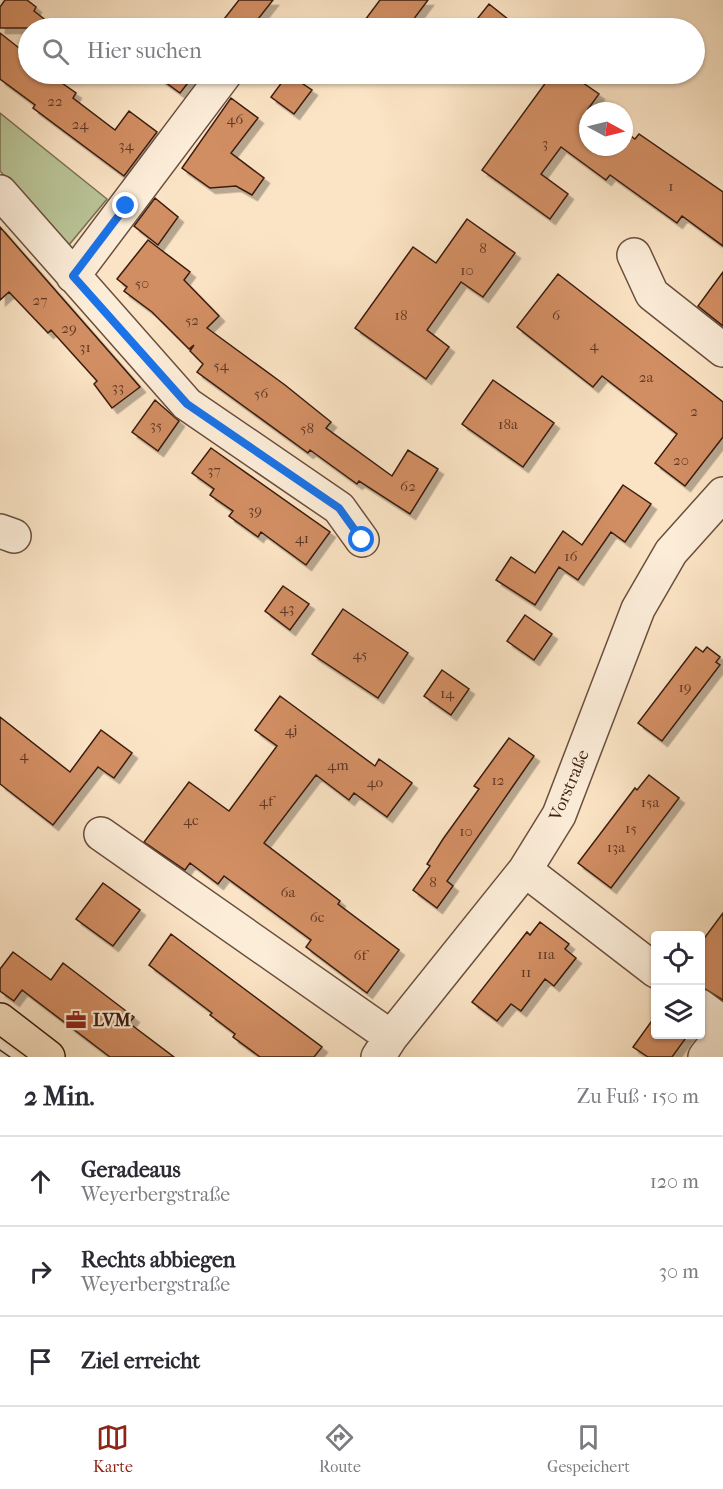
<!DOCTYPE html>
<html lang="de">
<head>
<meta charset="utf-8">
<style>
	:root { --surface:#fff; --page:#f7f7f7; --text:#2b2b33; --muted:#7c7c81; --line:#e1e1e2; --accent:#8f2418 }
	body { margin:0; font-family:"IM FELL French Canon",serif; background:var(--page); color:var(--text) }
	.controls { position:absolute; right:18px; bottom:18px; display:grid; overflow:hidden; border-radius:6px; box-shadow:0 2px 4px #0004 }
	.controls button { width:54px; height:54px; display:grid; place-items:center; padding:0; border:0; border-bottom:2px solid var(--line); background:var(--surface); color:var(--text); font:30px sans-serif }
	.compass { position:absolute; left:579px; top:102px; width:54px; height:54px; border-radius:50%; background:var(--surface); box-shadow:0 2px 4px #0004; rotate:97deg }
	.stop { position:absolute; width:18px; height:18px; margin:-14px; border:4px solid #1a73e8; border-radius:50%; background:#fff }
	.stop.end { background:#1a73e8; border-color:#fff; box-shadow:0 2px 6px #0008 }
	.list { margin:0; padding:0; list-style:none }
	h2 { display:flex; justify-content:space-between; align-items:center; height:78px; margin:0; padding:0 24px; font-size:26px }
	h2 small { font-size:20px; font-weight:400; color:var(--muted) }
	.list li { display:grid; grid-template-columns:39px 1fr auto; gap:18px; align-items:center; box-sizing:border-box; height:90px; padding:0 24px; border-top:2px solid var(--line) }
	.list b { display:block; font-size:22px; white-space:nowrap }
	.list p { margin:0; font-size:20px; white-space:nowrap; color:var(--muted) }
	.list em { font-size:20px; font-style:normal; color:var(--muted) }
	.icon { flex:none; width:33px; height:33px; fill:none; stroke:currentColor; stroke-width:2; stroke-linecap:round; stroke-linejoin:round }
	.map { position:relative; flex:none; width:723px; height:1057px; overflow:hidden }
	.search { position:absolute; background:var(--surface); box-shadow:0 2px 4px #0004; left:18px; right:18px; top:18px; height:66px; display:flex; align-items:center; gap:15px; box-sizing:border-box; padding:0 21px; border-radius:33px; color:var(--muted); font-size:22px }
	.sheet { height:348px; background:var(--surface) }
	nav { display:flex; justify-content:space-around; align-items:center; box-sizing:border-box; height:84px; border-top:2px solid var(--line); background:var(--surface); font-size:16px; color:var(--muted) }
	nav a { display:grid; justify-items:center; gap:3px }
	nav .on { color:var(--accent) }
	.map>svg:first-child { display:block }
</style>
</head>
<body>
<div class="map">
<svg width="723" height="1057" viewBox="0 0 723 1057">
	<defs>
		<filter id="shadow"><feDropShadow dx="5.5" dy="5.5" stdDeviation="0" flood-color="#0004"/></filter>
	</defs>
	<rect width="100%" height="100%" fill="#fbe4c5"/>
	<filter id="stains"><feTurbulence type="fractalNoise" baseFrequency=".00333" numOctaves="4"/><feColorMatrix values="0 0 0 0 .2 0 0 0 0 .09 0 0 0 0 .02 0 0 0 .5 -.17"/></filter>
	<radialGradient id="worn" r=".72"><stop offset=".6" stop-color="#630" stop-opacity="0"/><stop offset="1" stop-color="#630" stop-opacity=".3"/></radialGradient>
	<path fill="#bac598" stroke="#7a7154" stroke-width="1.5" d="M0,113L107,199L68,246L0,171Z"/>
	<path fill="#d28e63" stroke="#3a1d11" stroke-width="1.5" filter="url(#shadow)" d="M5,0H27L36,7L34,11L56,28H0V7Z
		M239,0H273L251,28H217Z
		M380,0H428L407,28H359Z
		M489,4L519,28H470Z
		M0,33L28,55V74H49L76,93L73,98L115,130L129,111L157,132L124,176L33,108L35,105L0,79Z
		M154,74H195L180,93Z
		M288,74L312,90L294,114L271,97Z
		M552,74H570L599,94L588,109V147H624V131L635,139L639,134L723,192V246L682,216L677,223L610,175L606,180L561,147L541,174L568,194L550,219L482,170Z
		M231,98L258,118L231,153L264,178L252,195L236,186L210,188L182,168Z
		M155,198L178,217L158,245L134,226Z
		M467,219L515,253L483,297L461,282L427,330L449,347L426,379L355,328L413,247L436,263Z
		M0,227L140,387L112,408L94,384L97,381L51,330L48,333L9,292L0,300Z
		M148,240L190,272L184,280L219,316L207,328L285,385L331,422L326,428L392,476L408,450L438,469L410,514L359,481L357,484L310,450L308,453L197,372L203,364L190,351L194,345L189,349L152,312L124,291L127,287L117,279Z
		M723,272V326L698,306Z
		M558,274L723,402V437L685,486L655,463L677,434L602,376L593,387L517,327Z
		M493,380L554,423L523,467L462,424Z
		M155,400L179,421L158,451L132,432Z
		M211,448L330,532L306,565L261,532L258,537L229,516L233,511L210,495L214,489L192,473Z
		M623,485L651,504L625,542L611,532L578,580L559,567L535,605L496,580L511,557L535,573L563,531L582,545Z
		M283,586L309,604L290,630L265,611Z
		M343,609L408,653L378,698L312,654Z
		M525,615L552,634L534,660L507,641Z
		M696,647L703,652L707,647L720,657L716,662L720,665L662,741L638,723Z
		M442,670L469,689L451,715L424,696Z
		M280,696L375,766L379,759L412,783L387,817L354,793L349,800L316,775L264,843L340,901L338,904L399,950L367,993L306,947L311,940L224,876L218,884L190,863L185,870L144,842L189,782L229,811L277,746L255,730Z
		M0,717L70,772L101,730L132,753L114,778L98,767L53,825L0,784Z
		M509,738L534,756L447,881L453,886L437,908L413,890L430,866L427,864L443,839L479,789L474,786Z
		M649,775L679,798L611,888L578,863L635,788L637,790Z
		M103,883L140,910L113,946L76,919Z
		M723,913V1000L700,986V944Z
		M540,922L569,944L565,949L576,958L554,986L545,979L521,1011L511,1004L497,1021L472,1002L527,932L530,935Z
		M171,934L322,1047L314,1057H260L233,1037L235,1034L210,1015L212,1013L149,965Z
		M13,952L51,980L63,963L134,1017L129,1023L174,1057H110L22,990L14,1001L0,991V969Z
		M656,1015V1035H688L672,1057H648L633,1047Z"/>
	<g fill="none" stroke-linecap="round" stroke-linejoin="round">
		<g stroke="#6a4f3e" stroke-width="36">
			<path id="minor" d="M0,192L187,404L339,508L362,540
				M634,255L652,294L723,350
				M73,276L225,74
				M0,531L14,536
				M101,834L391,1037
				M525,870L656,971
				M700,1006L723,1023
				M0,1043L19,1057
				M378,1057L391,1037L525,870L559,815L638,609L671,552L723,494
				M705,1057L723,1033"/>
		</g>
		<g stroke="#3a1d11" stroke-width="36">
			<path id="major" d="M0,1020L48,1057"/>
		</g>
		<use href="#minor" stroke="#fcedd9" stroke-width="33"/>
		<use href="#major" stroke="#fbe4c5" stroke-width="33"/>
		<path stroke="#3a1d11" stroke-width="1.5" d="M0,1037L27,1057
			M0,1050L10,1057"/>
	</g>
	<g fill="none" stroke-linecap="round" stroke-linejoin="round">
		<path stroke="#1a73e8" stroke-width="8" d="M126,206L73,276L187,404L339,508L362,540"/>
	</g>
	<defs>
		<g id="office-bare" transform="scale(1.62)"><path d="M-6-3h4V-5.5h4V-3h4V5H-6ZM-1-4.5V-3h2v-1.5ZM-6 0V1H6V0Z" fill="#8f2418" stroke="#fcedd9" stroke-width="2.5" paint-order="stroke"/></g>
	</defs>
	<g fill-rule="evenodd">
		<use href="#office-bare" x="76" y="1020"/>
	</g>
	<g text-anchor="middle" stroke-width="4.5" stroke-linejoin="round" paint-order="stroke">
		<g font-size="15" fill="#603926">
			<text x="55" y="106">22</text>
			<text x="235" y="124">46</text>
			<text x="80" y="129">24</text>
			<text x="545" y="148">3</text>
			<text x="126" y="150">34</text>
			<text x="671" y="191">1</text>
			<text x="483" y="253">8</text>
			<text x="467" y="275">10</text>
			<text x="142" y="288">50</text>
			<text x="40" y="305">27</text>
			<text x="401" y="320">18</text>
			<text x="556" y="320">6</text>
			<text x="192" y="325">52</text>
			<text x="69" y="333">29</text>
			<text x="594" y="350">4</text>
			<text x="85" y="352">31</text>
			<text x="221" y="370">54</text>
			<text x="646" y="382">2a</text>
			<text x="118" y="392">33</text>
			<text x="261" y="398">56</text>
			<text x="694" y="416">2</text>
			<text x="508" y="429">18a</text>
			<text x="156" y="430">35</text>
			<text x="307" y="433">58</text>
			<text x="681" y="465">20</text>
			<text x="214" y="475">37</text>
			<text x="408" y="491">62</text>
			<text x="255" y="515">39</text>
			<text x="302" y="543">41</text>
			<text x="571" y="561">16</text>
			<text x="287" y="613">43</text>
			<text x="360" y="659">45</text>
			<text x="685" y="692">19</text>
			<text x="447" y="698">14</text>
			<text x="291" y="735">4j</text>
			<text x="24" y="760">4</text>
			<text x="338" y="770">4m</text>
			<text x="498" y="785">12</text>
			<text x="375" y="787">4o</text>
			<text x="266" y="806">4f</text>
			<text x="650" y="807">15a</text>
			<text x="191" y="825">4c</text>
			<text x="631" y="833">15</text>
			<text x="466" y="836">10</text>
			<text x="616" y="852">13a</text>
			<text x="433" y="887">8</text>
			<text x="288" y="897">6a</text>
			<text x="317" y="922">6c</text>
			<text x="546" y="959">11a</text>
			<text x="360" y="960">6f</text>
			<text x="526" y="977">11</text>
		</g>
		<g font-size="18" fill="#3a1d11" stroke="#fcedd9">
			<text transform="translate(569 785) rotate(-67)" y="6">Vorstraße</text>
		</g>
		<g font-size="18" font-weight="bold" fill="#3a1d11" stroke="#fcedd9" text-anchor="start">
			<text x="93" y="1026">LVM</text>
		</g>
	</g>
	<rect width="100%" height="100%" filter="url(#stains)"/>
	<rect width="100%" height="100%" fill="url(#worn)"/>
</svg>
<div class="controls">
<button><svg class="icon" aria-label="locate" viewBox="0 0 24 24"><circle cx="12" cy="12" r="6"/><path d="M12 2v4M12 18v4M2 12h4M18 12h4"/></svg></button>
<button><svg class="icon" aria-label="layers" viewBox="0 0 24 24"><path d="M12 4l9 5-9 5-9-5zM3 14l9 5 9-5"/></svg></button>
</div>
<svg class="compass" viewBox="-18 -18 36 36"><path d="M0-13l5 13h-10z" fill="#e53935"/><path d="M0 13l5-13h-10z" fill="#7c7c81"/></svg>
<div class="stop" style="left:362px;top:540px"></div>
<div class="stop end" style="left:126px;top:206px"></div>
<div class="search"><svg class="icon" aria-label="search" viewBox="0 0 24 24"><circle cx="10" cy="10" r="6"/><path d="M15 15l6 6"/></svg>Hier suchen</div>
</div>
<section class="sheet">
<h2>2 Min.<small>Zu Fuß · 150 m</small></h2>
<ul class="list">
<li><svg class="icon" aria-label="ahead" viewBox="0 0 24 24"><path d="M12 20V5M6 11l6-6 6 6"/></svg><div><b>Geradeaus</b><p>Weyerbergstraße</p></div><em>120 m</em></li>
<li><svg class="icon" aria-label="right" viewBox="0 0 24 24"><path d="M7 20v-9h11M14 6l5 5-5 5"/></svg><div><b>Rechts abbiegen</b><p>Weyerbergstraße</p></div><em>30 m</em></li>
<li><svg class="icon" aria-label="arrive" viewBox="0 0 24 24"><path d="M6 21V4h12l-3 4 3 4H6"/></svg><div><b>Ziel erreicht</b></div></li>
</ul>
</section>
<nav>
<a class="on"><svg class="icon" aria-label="map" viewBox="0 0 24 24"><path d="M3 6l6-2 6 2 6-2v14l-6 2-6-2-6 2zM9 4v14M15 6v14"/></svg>Karte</a>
<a><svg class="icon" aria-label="directions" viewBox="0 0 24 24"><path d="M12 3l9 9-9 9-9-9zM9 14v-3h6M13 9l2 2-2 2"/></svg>Route</a>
<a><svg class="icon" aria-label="saved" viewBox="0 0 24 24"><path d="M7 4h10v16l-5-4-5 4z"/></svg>Gespeichert</a>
</nav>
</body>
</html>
